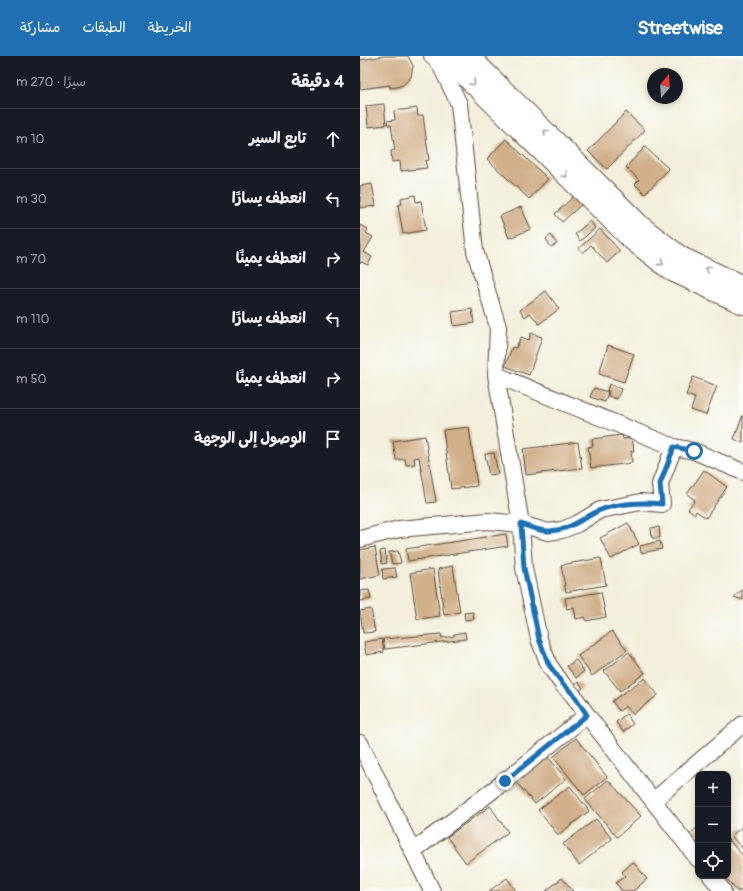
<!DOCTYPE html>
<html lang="ar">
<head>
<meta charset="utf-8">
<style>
	:root { --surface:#171b24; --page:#20242c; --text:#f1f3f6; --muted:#9ea1a6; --line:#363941; --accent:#1f6fb2 }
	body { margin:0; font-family:Pangolin,"Playpen Sans Arabic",sans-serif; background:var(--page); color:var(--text); direction:rtl }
	.controls { position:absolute; right:12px; bottom:12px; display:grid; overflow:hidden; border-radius:8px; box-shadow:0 2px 6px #0003 }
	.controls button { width:36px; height:36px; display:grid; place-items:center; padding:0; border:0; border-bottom:1px solid var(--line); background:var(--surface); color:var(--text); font:20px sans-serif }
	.compass { position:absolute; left:287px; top:12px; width:36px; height:36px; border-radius:50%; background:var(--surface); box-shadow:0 2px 6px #0003; rotate:18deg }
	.stop { position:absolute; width:12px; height:12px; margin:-9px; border:3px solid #1f6fb2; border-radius:50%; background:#fff }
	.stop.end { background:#1f6fb2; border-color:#fff; box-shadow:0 1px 4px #0008 }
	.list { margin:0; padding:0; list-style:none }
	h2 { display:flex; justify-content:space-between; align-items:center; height:52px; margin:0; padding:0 16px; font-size:17px }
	h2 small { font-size:13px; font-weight:400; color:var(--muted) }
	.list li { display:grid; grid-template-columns:26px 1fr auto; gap:12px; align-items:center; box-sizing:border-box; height:60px; padding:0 16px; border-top:1px solid var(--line) }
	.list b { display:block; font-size:15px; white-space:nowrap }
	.list em { font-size:13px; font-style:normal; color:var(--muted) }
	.icon { flex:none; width:22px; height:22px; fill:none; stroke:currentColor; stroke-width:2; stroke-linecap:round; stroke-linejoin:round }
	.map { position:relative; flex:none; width:383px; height:835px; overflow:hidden; direction:ltr }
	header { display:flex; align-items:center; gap:24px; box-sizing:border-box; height:56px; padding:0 20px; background:var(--accent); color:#fff }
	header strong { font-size:19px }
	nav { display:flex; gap:22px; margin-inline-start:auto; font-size:14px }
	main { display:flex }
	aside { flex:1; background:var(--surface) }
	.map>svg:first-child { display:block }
</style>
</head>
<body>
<header>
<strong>Streetwise</strong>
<nav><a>الخريطة</a><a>الطبقات</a><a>مشاركة</a></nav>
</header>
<main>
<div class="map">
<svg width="383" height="835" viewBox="0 0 383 835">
	<rect width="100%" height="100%" fill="#fdfcf7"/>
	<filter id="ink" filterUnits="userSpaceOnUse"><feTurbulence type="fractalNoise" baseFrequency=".025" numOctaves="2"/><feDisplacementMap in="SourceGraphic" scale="8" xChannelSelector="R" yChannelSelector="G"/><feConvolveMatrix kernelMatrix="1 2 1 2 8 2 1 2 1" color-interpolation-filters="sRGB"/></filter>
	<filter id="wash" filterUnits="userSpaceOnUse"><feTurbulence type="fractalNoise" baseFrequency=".012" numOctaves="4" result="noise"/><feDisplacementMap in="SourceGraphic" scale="16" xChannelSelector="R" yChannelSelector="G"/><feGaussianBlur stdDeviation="0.9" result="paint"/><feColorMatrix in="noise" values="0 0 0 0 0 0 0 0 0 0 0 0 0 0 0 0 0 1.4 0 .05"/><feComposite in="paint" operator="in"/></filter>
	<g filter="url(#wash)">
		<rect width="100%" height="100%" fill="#f3efdc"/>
		<g id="blocks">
			<path fill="#d0af89" d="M24,0H48L53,10L51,21L43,29L37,31L30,32V29L0,33V4Z
				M24,48L26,69L8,71L6,50Z
				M57,52L58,60L63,59L69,104L65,105L67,112L41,115L40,105L32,106L31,95L35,94L31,69H28L27,65L35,64L34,55Z
				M266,56L285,74L247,113L228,95Z
				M146,83L188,123L169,143L127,103Z
				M285,91L309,113L285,138L275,128L279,124L266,111Z
				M12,128L16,150L0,152V130Z
				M55,139L56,146L61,145L66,174L43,178L38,149L42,148L41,142Z
				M215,139L222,148L202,166L195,158Z
				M161,151L171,173L149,182L140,160Z
				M230,165L235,172L220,185L215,178Z
				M0,169L8,173L6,177L13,181L4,196L12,201L8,209L1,206L0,208Z
				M240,173L260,195L247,207L231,189L223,197L219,192Z
				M191,179L197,188L191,191L186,183Z
				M186,235L199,253L179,268L170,257L165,261L160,254Z
				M112,253L114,267L94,270L92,256Z
				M171,277L182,281L169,319L145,310L152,291L156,292L161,281L169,284Z
				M248,289L274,298L264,326L239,318Z
				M333,321L357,330L346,359L331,354L335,342L326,339Z
				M249,328L261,333L257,343L248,340L249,335H247Z
				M234,332L248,336L245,346L230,341Z
				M383,359V387L374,383Z
				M109,371L117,430L91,433L83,374Z
				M262,379L263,383L272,382L274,395H271L272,407L231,412L228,391L233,390L232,383Z
				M65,380L76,446L67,447L59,401L54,402L55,408L46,409L45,403L36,404L33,385Z
				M218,386L222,412L166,419L163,393Z
				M134,397L138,418L129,419L125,398Z
				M344,414L367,431L346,462L336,455L335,458L328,453L335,444L327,438Z
				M268,467L279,488L251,503L240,482Z
				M299,471L300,482H292L291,472Z
				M146,478L148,490L48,505L46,493Z
				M300,485L302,493L281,497L280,490Z
				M15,491L20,519L0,523V494Z
				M25,494L27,507L22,508L20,495Z
				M38,495L41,507L32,508L29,496Z
				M241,502L246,529L206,536L201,509Z
				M93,510L100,556L84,559L78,513Z
				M35,512L37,521L23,523L22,513Z
				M73,513L80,560L57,563L50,517Z
				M383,533V544L374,541Z
				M9,534L11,543L0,545V535Z
				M241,536L246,561L226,565L225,561L216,563L214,551L207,553L205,542Z
				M11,553L15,576L3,577L0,555Z
				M113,556L114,563L105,564L104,557Z
				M252,575L267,594L232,620L218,600Z
				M105,576L106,583L25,593L23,583L81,578L82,582L94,580V578Z
				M22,583L24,596L6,599L4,586Z
				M269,596L285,617L260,635L244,615Z
				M216,604L224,615L216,622L207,610Z
				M285,622L298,639L273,658L266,650L259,655L252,645Z
				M218,626L223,632L219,635L214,629Z
				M266,658L273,668L263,676L256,666Z
				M216,682L247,721L224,739L193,701Z
				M187,700L206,723L175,748L156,726Z
				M248,724L281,760L257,781L225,743Z
				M210,730L229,755L198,779L178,754Z
				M130,750L148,776L106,807L87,781Z
				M236,763L252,783L219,809L203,788Z
				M383,770V793L371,780Z
				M338,771V790L329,779Z
				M368,783L383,800V835H377L364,820H368Z
				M273,806L287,823L273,835H262L256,827L265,820L262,816Z
				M147,822L156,835H129Z
				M202,822L213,835H186Z"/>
		</g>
	</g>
	<g filter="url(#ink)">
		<use href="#blocks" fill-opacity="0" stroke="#57483a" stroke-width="1"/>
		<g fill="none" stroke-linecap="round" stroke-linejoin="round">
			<g stroke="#57483a" stroke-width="18">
				<path id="minor" d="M136,319L314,391
					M0,483L39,473L128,465L161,468L188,476L202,474L217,468L240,454L281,446L302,448L300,428L314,391L334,395L383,416
					M227,659L338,803
					M0,687L72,835
					M293,745L383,668
					M53,795L145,725L227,659L213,639L203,629L189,609L179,583L164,512L161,468L136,319L138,271L115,195L99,48L80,8L72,0
					M351,820L363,835"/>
			</g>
			<g stroke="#57483a" stroke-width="22">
				<path id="tertiary" d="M85,0L271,183L312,215L383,248
					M109,0L282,171L321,201L383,230"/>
			</g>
			<use href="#minor" stroke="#fff" stroke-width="16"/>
			<use href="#tertiary" stroke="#fff" stroke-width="20"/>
		</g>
		<defs><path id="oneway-chevron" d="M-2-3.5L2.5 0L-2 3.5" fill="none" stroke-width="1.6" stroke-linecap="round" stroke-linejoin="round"/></defs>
		<g stroke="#a79f9a">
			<use href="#oneway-chevron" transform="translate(113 27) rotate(45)"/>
			<use href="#oneway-chevron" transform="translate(186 76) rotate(-135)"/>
			<use href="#oneway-chevron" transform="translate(205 119) rotate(45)"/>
			<use href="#oneway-chevron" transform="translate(301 207) rotate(37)"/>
			<use href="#oneway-chevron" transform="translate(348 213) rotate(-155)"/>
		</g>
	</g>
	<g fill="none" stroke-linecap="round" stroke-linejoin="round" filter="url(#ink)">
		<path stroke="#1f6fb2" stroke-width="5" d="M145,725L227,659L214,639L203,628L189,609L179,583L164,512L161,468C170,471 181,476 190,475C209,474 222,463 238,455C256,447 282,446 302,448L300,428L314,391L334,395"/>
	</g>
</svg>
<div class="controls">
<button>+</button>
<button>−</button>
<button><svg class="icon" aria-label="locate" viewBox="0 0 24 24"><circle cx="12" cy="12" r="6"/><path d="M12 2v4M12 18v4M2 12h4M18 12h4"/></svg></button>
</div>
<svg class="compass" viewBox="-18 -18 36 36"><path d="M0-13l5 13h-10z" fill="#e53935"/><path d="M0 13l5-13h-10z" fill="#9ea1a6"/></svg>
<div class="stop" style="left:334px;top:395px"></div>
<div class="stop end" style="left:145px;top:725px"></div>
</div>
<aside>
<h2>4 دقيقة<small>سيرًا · 270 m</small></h2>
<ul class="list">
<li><svg class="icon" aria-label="ahead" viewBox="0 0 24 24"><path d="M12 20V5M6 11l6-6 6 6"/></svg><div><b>تابع السير</b></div><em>10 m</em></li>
<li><svg class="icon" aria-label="left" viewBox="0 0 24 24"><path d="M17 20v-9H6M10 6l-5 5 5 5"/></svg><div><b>انعطف يسارًا</b></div><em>30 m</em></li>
<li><svg class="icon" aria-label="right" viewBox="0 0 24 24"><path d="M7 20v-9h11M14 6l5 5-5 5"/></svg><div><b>انعطف يمينًا</b></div><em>70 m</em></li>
<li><svg class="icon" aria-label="left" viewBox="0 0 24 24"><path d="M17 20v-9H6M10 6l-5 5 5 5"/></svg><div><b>انعطف يسارًا</b></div><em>110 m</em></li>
<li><svg class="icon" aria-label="right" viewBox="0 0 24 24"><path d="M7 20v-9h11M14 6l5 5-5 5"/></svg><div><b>انعطف يمينًا</b></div><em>50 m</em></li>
<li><svg class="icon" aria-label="arrive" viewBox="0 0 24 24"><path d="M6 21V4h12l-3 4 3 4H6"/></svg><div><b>الوصول إلى الوجهة</b></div></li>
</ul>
</aside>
</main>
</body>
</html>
